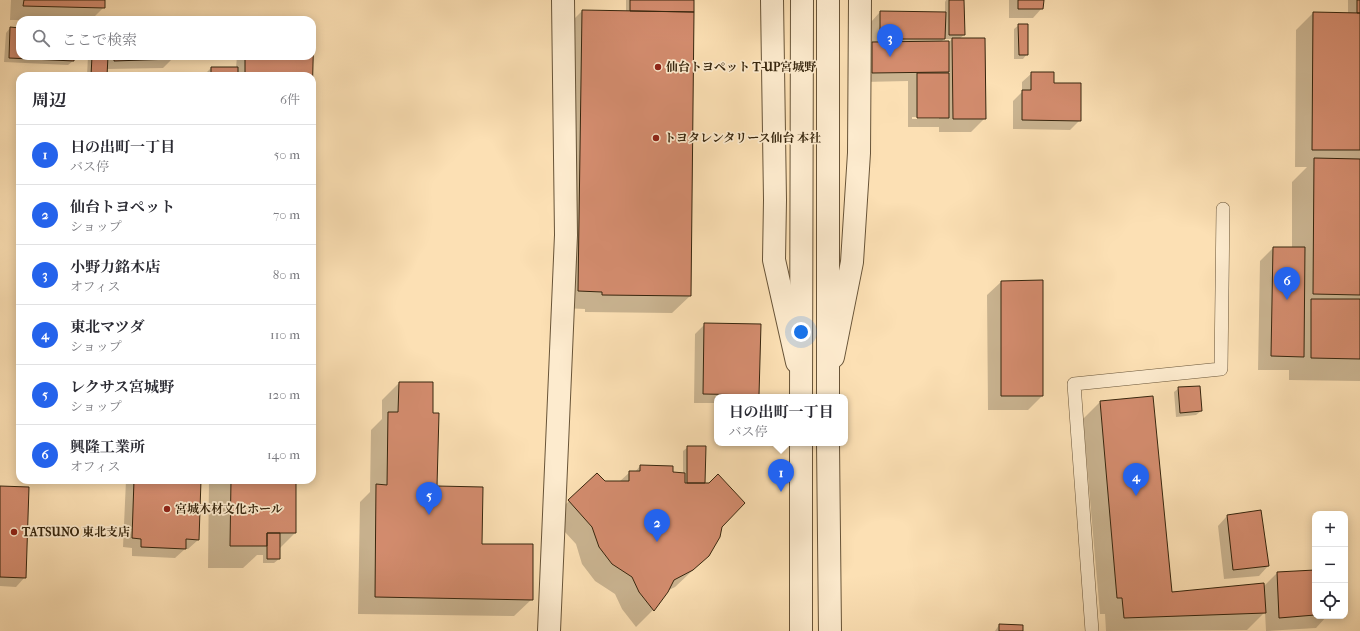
<!DOCTYPE html>
<html lang="ja">
<head>
<meta charset="utf-8">
<style>
	:root { --surface:#fff; --page:#f7f7f7; --text:#2b2b33; --muted:#7c7c81; --line:#e1e1e2; --accent:#2563eb }
	body { margin:0; font-family:"IM FELL French Canon","Noto Serif JP",serif; background:var(--page); color:var(--text) }
	.controls { position:absolute; right:12px; bottom:12px; display:grid; overflow:hidden; border-radius:8px; box-shadow:0 2px 10px #0003 }
	.controls button { width:36px; height:36px; display:grid; place-items:center; padding:0; border:0; border-bottom:1px solid var(--line); background:var(--surface); color:var(--text); font:20px sans-serif }
	.you { position:absolute; left:801px; top:332px; width:14px; height:14px; margin:-10px; border:3px solid #fff; border-radius:50%; background:#1a73e8; box-shadow:0 0 0 6px #1a73e833 }
	.badge { display:grid; place-items:center; width:26px; height:26px; border-radius:50%; background:var(--accent); color:#fff; font-size:13px; font-weight:700 }
	.pin { position:absolute; translate:-50% -33px; filter:drop-shadow(0 1px 2px #0008) }
	.pin::after { content:''; position:absolute; top:21px; width:14px; height:12px; background:inherit; clip-path:polygon(0 0,100% 0,50% 100%) }
	.popup { position:absolute; left:714px; top:394px; width:134px; height:52px; box-sizing:border-box; display:grid; place-content:center; border-radius:8px; background:var(--surface); filter:drop-shadow(0 1px 3px #0005); font-size:13px; white-space:nowrap; color:var(--muted) }
	.popup b { font-size:15px; color:var(--text) }
	.popup::after { content:''; position:absolute; left:50%; top:100%; margin-left:-8px; border:8px solid transparent; border-top-color:var(--surface) }
	.list { margin:0; padding:0; list-style:none }
	h2 { display:flex; justify-content:space-between; align-items:center; height:52px; margin:0; padding:0 16px; font-size:17px }
	h2 small { font-size:13px; font-weight:400; color:var(--muted) }
	.list li { display:grid; grid-template-columns:26px 1fr auto; gap:12px; align-items:center; box-sizing:border-box; height:60px; padding:0 16px; border-top:1px solid var(--line) }
	.list b { display:block; font-size:15px; white-space:nowrap }
	.list p { margin:0; font-size:13px; white-space:nowrap; color:var(--muted) }
	.list em { font-size:13px; font-style:normal; color:var(--muted) }
	.icon { flex:none; width:22px; height:22px; fill:none; stroke:currentColor; stroke-width:2; stroke-linecap:round; stroke-linejoin:round }
	.map { position:relative; flex:none; width:1360px; height:631px; overflow:hidden }
	.search { position:absolute; background:var(--surface); box-shadow:0 2px 10px #0003; left:16px; top:16px; width:300px; height:44px; display:flex; align-items:center; gap:10px; box-sizing:border-box; padding:0 14px; border-radius:12px; color:var(--muted); font-size:15px }
	.panel { position:absolute; background:var(--surface); box-shadow:0 2px 10px #0003; left:16px; top:72px; width:300px; height:412px; border-radius:12px }
	.map>svg:first-child { display:block }
</style>
</head>
<body>
<div class="map">
<svg width="1360" height="631" viewBox="0 0 1360 631">
	<rect width="100%" height="100%" fill="#fce0b4"/>
	<filter id="stains"><feTurbulence type="fractalNoise" baseFrequency=".005" numOctaves="4"/><feColorMatrix values="0 0 0 0 .2 0 0 0 0 .09 0 0 0 0 .02 0 0 0 .5 -.17"/></filter>
	<radialGradient id="worn" r=".72"><stop offset=".6" stop-color="#630" stop-opacity="0"/><stop offset="1" stop-color="#630" stop-opacity=".3"/></radialGradient>
	<path fill="#0003" fill-rule="evenodd" d="M11,0H104V7L91,20H10Z
		M626,0H693L690,296L672,313L585,312V309L562,308L565,28L582,11L626,12Z
		M946,0H963L964,35L959,39L985,118L971,132H939V127H908V81L863,82L871,45V22L880,12L945,13V2ZM944,39H952L949,42H941ZM912,117H939V119H912Z
		M1009,0H1043L1042,8L1033,18H1009Z
		M1348,0H1360V381L1289,380V370H1258L1260,261L1273,248H1292V182L1307,167H1295L1296,30L1313,13H1348Z
		M1019,25L1027,54L1023,59H1014V29Z
		M312,26H313L312,76H203L211,68H236L237,56H312Z
		M10,28L20,29V56H73V61L68,65L4,62L6,33Z
		M88,56H172V59L163,68L107,69L106,76H87Z
		M1032,73L1053,84L1080,120L1070,130L1013,129V101L1022,92V82Z
		M1001,282L1042,396L1028,410H988L987,295Z
		M705,324L758,394L756,397H717V403H694L695,334Z
		M399,383L432,414L436,487L481,545L532,599L514,616L358,614L360,502L370,492L371,430L382,419V400Z
		M1179,388L1201,411L1196,415L1176,417L1174,392Z
		M1100,402L1171,593L1263,587L1277,573L1315,571V616H1327L1316,628L1266,631L1265,612L1247,630L1106,631L1105,614H1100L1083,419Z
		M688,447L704,484L721,526L709,555L675,587L667,591L653,610L636,627L622,609L615,594L595,581L582,564L576,544L552,518L569,501L604,482H619L630,472H635L640,466L672,473L683,474V451Z
		M126,480H200L198,540L188,549H185L175,558L132,556V548L123,547Z
		M209,480H295V533L279,549V559L274,563H263V555H257L243,568H208Z
		M0,487L25,577L16,587L0,586Z
		M1260,511L1268,566L1259,576L1224,579L1218,526L1227,516Z
		M999,625L1022,631H995Z"/>
	<path fill="#d38c6e" stroke="#37260e" d="M24,0H105V8L23,6Z
		M630,0H694V12L630,11Z
		M949,0H964L965,35H949Z
		M1018,0H1044L1043,9H1018Z
		M1357,0H1360V13H1357Z
		M582,10L694,12L691,296L602,295V292L578,291Z
		M880,11L946,12L945,39H880Z
		M1313,12L1360,13V150H1312Z
		M1018,24H1028V55H1019Z
		M312,25H314L312,103V76H245V56H312Z
		M10,27L20,28V56H74V61L9,58Z
		M952,38H985L986,119H953Z
		M949,41V72L872,73V42Z
		M92,56H108L107,76H91Z
		M114,56H173V59L114,61Z
		M211,67H238V76H211Z
		M1031,72H1054V83H1081V121L1022,120V90H1031Z
		M917,73H949V118H917Z
		M1314,158L1360,159V295L1313,294Z
		M1273,247H1305L1304,357L1271,356Z
		M1043,280V396H1001V281Z
		M1311,299H1360V359L1311,358Z
		M704,323L761,324L759,395L703,394Z
		M399,382H433V413H439L437,486L483,487L482,544H533V600L375,597L376,484L387,485L388,412H398Z
		M1200,386L1202,411L1180,413L1178,387Z
		M1153,396L1172,592L1264,583L1266,613L1124,618L1122,598H1117L1100,401Z
		M687,446H706L705,483H687Z
		M640,465L673,466V472L685,473V483H709L718,474L745,503L722,527L720,537L709,556L693,570L674,580L668,592L654,611L639,592L632,577L612,564L599,547L592,527L568,500L597,473L605,481H629V471H640Z
		M134,480H201L199,540L186,539V549L141,547V539L132,538Z
		M231,480H296V533H267V546H230Z
		M0,486L29,487L26,578L0,577Z
		M1261,510L1269,566L1233,570L1227,515Z
		M267,533H280V559H267Z
		M1315,570V615L1279,618L1277,572Z
		M999,624L1023,625V631H999Z"/>
	<g fill="none" stroke-linecap="round" stroke-linejoin="round">
		<g stroke="#685438" stroke-width="14">
			<path id="service" d="M1092,631L1074,384L1221,369L1223,209"/>
		</g>
		<g stroke="#685438" stroke-width="24">
			<path id="minor" d="M772,0L775,200L774,260L797,362
				M833,357L852,262L859,153L860,0
				M549,631L566,235L563,0"/>
		</g>
		<g stroke="#685438" stroke-width="24">
			<path id="tertiary" d="M801,397L802,0
				M828,397V0
				M828,443L830,631
				M801,631V443"/>
		</g>
		<use href="#service" stroke="#fdebce" stroke-width="13"/>
		<use href="#minor" stroke="#fdebce" stroke-width="22"/>
		<use href="#tertiary" stroke="#fdebce" stroke-width="22"/>
	</g>
	<g fill="#8f2418" stroke="#fdebce" stroke-width="1.5">
		<circle cx="658" cy="67" r="4"/>
		<circle cx="656" cy="138" r="4"/>
		<circle cx="167" cy="509" r="4"/>
		<circle cx="14" cy="532" r="4"/>
	</g>
	<g text-anchor="middle" stroke-width="3.5" stroke-linejoin="round" paint-order="stroke">
		<g font-size="12" font-weight="bold" fill="#37260e" stroke="#fdebce" text-anchor="start">
			<text x="666" y="71">仙台トヨペット T-UP宮城野</text>
			<text x="664" y="142">トヨタレンタリース仙台 本社</text>
			<text x="175" y="513">宮城木材文化ホール</text>
			<text x="22" y="536">TATSUNO 東北支店</text>
		</g>
	</g>
	<rect width="100%" height="100%" filter="url(#stains)"/>
	<rect width="100%" height="100%" fill="url(#worn)"/>
</svg>
<div class="controls">
<button>+</button>
<button>−</button>
<button><svg class="icon" aria-label="locate" viewBox="0 0 24 24"><circle cx="12" cy="12" r="6"/><path d="M12 2v4M12 18v4M2 12h4M18 12h4"/></svg></button>
</div>
<div class="you"></div>
<div class="pin badge" style="left:781px;top:492px">1</div>
<div class="popup"><b>日の出町一丁目</b>バス停</div>
<div class="pin badge" style="left:657px;top:542px">2</div>
<div class="pin badge" style="left:890px;top:57px">3</div>
<div class="pin badge" style="left:1136px;top:496px">4</div>
<div class="pin badge" style="left:429px;top:515px">5</div>
<div class="pin badge" style="left:1287px;top:300px">6</div>
<div class="search"><svg class="icon" aria-label="search" viewBox="0 0 24 24"><circle cx="10" cy="10" r="6"/><path d="M15 15l6 6"/></svg>ここで検索</div>
<section class="panel">
<h2>周辺<small>6件</small></h2>
<ul class="list">
<li><span class="badge">1</span><div><b>日の出町一丁目</b><p>バス停</p></div><em>50 m</em></li>
<li><span class="badge">2</span><div><b>仙台トヨペット</b><p>ショップ</p></div><em>70 m</em></li>
<li><span class="badge">3</span><div><b>小野力銘木店</b><p>オフィス</p></div><em>80 m</em></li>
<li><span class="badge">4</span><div><b>東北マツダ</b><p>ショップ</p></div><em>110 m</em></li>
<li><span class="badge">5</span><div><b>レクサス宮城野</b><p>ショップ</p></div><em>120 m</em></li>
<li><span class="badge">6</span><div><b>興隆工業所</b><p>オフィス</p></div><em>140 m</em></li>
</ul>
</section>
</div>
</body>
</html>
